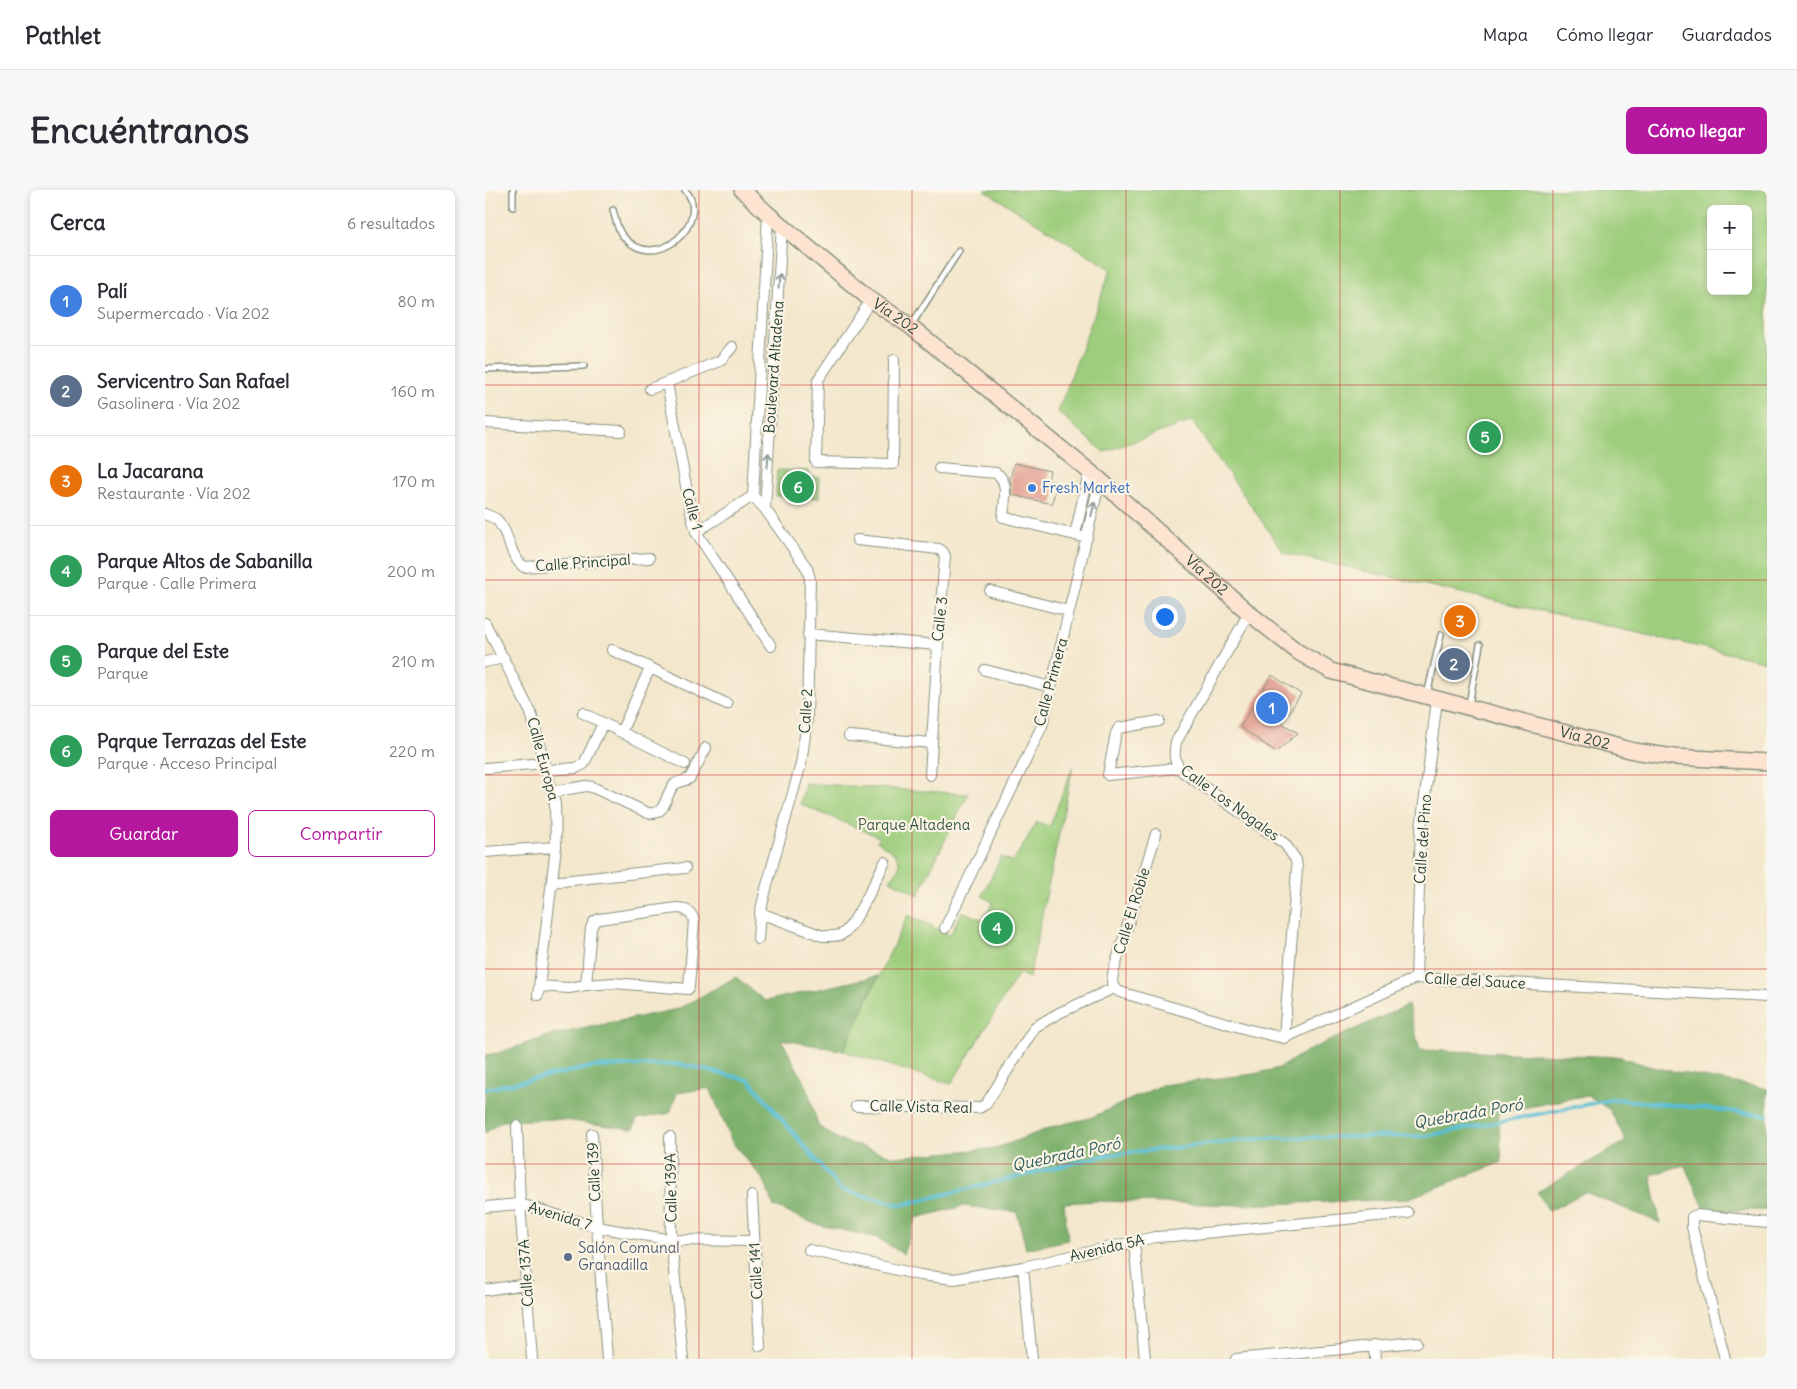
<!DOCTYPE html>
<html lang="es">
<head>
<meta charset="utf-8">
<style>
	:root { --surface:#fff; --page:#f7f7f7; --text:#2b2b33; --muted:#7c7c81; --line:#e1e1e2; --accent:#b5179e }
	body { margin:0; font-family:Delius,sans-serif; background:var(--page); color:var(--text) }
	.controls { position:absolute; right:15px; top:15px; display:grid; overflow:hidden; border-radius:8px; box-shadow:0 2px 8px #0003 }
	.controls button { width:45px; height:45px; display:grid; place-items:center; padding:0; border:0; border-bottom:1px solid var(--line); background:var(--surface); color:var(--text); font:25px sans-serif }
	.you { position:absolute; left:679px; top:426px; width:18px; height:18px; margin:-12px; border:4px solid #fff; border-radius:50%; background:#1a73e8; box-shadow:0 0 0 8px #1a73e833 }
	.badge { display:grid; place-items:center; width:32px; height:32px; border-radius:50%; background:var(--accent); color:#fff; font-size:16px; font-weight:700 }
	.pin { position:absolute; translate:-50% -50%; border:2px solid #fff; box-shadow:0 1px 5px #0006 }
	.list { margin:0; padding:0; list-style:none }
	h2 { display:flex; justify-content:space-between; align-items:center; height:65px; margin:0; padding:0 20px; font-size:21px }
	h2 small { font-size:16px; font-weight:400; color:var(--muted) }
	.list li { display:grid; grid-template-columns:32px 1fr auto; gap:15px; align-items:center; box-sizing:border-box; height:90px; padding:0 20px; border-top:1px solid var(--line) }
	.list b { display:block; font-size:19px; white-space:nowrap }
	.list p { margin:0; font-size:16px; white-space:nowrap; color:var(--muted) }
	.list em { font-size:16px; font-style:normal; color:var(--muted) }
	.actions { display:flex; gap:10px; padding:15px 20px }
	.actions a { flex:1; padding:11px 0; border:1px solid var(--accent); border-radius:8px; text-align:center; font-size:18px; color:var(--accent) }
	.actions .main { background:var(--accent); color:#fff }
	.map { position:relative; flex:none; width:1282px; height:1169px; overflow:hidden; border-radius:8px }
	header { display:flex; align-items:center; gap:30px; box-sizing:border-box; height:70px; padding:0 25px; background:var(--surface); border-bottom:1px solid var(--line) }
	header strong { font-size:24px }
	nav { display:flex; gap:28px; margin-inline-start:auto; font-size:18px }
	.intro { display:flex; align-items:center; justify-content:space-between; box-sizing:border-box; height:120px; padding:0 30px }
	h1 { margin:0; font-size:35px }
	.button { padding:12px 22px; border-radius:8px; background:var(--accent); color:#fff; font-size:18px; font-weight:700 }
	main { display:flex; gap:30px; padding:0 30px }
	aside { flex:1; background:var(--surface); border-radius:8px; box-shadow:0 2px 8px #0003 }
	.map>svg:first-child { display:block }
</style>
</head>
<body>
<header>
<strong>Pathlet</strong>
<nav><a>Mapa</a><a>Cómo llegar</a><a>Guardados</a></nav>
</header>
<div class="intro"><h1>Encuéntranos</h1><a class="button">Cómo llegar</a></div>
<main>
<aside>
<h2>Cerca<small>6 resultados</small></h2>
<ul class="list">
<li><span class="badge" style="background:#3f7fe0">1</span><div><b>Palí</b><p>Supermercado · Vía 202</p></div><em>80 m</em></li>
<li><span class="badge" style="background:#5c6f8a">2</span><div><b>Servicentro San Rafael</b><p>Gasolinera · Vía 202</p></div><em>160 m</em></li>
<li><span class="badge" style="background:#e8710a">3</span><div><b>La Jacarana</b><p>Restaurante · Vía 202</p></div><em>170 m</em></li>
<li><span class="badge" style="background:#2e9e5b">4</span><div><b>Parque Altos de Sabanilla</b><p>Parque · Calle Primera</p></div><em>200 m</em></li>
<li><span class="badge" style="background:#2e9e5b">5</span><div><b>Parque del Este</b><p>Parque</p></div><em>210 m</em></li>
<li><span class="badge" style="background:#2e9e5b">6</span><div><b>Pqrque Terrazas del Este</b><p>Parque · Acceso Principal</p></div><em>220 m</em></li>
</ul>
<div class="actions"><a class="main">Guardar</a><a>Compartir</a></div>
</aside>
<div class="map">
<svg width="1282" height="1169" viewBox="0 0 1282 1169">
	<rect width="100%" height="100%" fill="#fcf5e5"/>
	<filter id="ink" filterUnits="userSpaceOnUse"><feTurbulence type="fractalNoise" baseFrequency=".02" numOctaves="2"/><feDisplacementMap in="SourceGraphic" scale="10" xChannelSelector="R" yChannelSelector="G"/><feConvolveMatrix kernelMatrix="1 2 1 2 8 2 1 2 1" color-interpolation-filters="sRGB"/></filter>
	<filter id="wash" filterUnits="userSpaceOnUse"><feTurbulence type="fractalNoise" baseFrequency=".0096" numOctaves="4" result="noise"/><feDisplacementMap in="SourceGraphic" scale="20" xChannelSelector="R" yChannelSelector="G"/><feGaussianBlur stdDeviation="1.12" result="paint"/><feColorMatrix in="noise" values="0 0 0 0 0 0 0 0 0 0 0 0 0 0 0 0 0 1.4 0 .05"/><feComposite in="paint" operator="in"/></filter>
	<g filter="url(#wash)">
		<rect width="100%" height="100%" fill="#f3e7cc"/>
		<path fill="#9ece7d" stroke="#5e8658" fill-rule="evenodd" d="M499,0H1282V472L799,363L707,231L619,262L573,222L626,79ZM1226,19H1263V101H1226Z
			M292,280L324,281L325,287H334V308L291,306Z
			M588,576L544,788L534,783L466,894L358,861L423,725L465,745L477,721L498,730L508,712L497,706L516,667L528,672L552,632L565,636Z
			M320,593L483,604L433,705L405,690C424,670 410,663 392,651L394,647L315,614Z"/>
		<path fill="#7eb16c" stroke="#4e7750" d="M393,786L358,861L296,849L322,897L333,936L354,950L410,967L512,958L570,936L605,928L677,895L769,884L794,878L820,862L923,815L935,860L1136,867L1166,877L1282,899V1020L1221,1021L1199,975L1166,985L1175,1033L1100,1002L1064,1021L1052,1002L1141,951L1125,920L1103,905L1013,923L1017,972L922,1009L754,1015L611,1011L579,1013L583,1050L541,1059L532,1022L479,1016L431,1028L418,1064L393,1048L330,1034L288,1016L280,992L247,952L225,898L192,903L185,923L152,929L148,939L71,929L17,931L0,943V865L13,863L67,845L193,819L251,787L280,811Z"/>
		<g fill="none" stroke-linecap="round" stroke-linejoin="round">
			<path stroke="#56bed4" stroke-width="4" d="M0,899L107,877L195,874L264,890L356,1000L416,1015L622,965L780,948L941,946L1130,909L1282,925"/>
		</g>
		<g id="blocks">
			<path fill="#dd9284" d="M529,273L565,281L563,291L572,293L567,314L527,305L525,290Z
				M787,485L816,504L797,533L813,543L791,562L755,537Z"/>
		</g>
	</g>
	<g filter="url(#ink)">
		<use href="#blocks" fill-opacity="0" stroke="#899280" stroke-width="1"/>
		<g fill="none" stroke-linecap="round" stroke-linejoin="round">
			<g stroke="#899280" stroke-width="8">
				<path id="service" d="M28,17V0
					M128,20C130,27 132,39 137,45C171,87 228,30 200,0
					M427,134L474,61
					M0,179L99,176
					M942,505L956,445
					M984,514L995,455"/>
			</g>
			<g stroke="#899280" stroke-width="12">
				<path id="minor" d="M386,110L333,190L331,272L408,274L409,170
					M182,193L206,323L211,342L286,456
					M165,199L235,171L247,157
					M0,233L136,241
					M454,278L511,283C525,291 519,313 518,327L602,348
					M268,306L280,319L322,378L325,389L322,530L316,574L282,695L275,723L273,749
					M268,306L283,24
					M280,319L297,35
					M0,324C3,326 8,327 11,329C25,342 23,365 39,377L164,368
					M211,342L268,306
					M590,345L604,282
					M372,350L454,359L458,362L460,366L453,455L445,585
					M505,401L584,421
					M764,423L691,552C689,563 688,573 698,582L800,654L811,670L812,679L799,848
					M0,433L46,523L70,614L71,657L53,805
					M323,444L453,455
					M127,460L242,514
					M0,472L19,468
					M500,480L566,497
					M98,523L200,574
					M674,531L634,538L631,543L623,585L693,578
					M136,542L165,478
					M364,546L446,553
					M0,578L60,573
					M62,580L91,578L99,574L118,533
					M67,602L101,596L107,597L163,623C183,626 179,603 190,594C194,591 200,591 205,588L221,558
					M0,662L71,657
					M67,692L200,678
					M192,718C200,718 206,722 209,730L204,797L203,799L128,793L101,795L106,738L109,732L114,729Z
					M275,723L338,746C344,746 352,747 357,744C370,737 392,687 400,672
					M460,738L557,536L615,290
					M931,788L936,638L952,510
					M54,796L84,798L101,795
					M629,798L635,802L765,840L799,848L931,788L1282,807
					M629,798L627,793L628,783L671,644
					M371,916L494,918L501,914L550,837L574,823L629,798
					M32,936L35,1014L47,1169
					M107,944L112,1037L122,1169
					M185,947L186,1050L198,1169
					M267,1006L275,1156
					M0,1017L35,1014L112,1037L186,1050L269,1051
					M649,1052L660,1169
					M324,1060L435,1085L469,1089L538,1077L670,1047L688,1046L923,1023
					M538,1077L547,1169
					M0,1100L42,1094
					M889,1155L890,1169
					M751,1169L932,1152
					M1240,1169L1207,1037V1027L1212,1025L1282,1032"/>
			</g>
			<g stroke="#899280" stroke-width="18">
				<g id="secondary">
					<path id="s1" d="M257,0L283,24L386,110L425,136L615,290L764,423L813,462L846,481L1149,561L1189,567L1282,572"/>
				</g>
			</g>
			<use href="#service" stroke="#fff" stroke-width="5"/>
			<use href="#minor" stroke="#fff" stroke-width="10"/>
			<use href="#secondary" stroke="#fde4d1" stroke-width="15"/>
		</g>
		<defs><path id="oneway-shaft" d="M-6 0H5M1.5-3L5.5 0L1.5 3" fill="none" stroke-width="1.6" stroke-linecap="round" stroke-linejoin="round" transform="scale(1.25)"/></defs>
		<g stroke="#8f9e9a">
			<use href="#oneway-shaft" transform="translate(294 91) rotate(-86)"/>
			<use href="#oneway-shaft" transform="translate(283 270) rotate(-86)"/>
			<use href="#oneway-shaft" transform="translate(608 319) rotate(-77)"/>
		</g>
	</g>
	<path fill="none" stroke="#d62828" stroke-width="1" stroke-opacity="0.55" d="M214,0V1169M427,0V1169M641,0V1169M855,0V1169M1068,0V1169M0,195H1282M0,390H1282M0,585H1282M0,779H1282M0,974H1282"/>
	<circle fill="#3f7fe0" stroke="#fcf5e5" stroke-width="2" cx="547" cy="298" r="5"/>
	<circle fill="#5c6f8a" stroke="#fcf5e5" stroke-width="2" cx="83" cy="1067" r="5"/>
	<g text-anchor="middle" stroke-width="4.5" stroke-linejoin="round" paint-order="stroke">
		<g font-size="15" fill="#1f3d34" stroke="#fcf5e5">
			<text dy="5" stroke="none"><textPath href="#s1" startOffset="199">Vía 202</textPath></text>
			<text transform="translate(289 177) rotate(-86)" y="5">Boulevard Altadena</text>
			<text transform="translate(207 319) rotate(75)" y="5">Calle 1</text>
			<text transform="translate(98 373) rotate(-4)" y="5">Calle Principal</text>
			<text dy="5" stroke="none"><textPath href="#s1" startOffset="604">Vía 202</textPath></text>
			<text transform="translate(455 429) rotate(-84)" y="5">Calle 3</text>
			<text transform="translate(566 492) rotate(-75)" y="5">Calle Primera</text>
			<text transform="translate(321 521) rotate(-87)" y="5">Calle 2</text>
			<text dy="5" stroke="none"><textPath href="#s1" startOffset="1024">Vía 202</textPath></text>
			<text transform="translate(58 569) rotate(75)" y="5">Calle Europa</text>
			<text transform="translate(745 613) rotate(36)" y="5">Calle Los Nogales</text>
			<text transform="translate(938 649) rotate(-86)" y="5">Calle del Pino</text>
			<text transform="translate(647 721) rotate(-73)" y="5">Calle El Roble</text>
			<text transform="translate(990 791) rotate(3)" y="5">Calle del Sauce</text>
			<text transform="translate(436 917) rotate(1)" y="5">Calle Vista Real</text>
			<text transform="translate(109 982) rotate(-93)" y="5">Calle 139</text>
			<text transform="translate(186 998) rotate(-91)" y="5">Calle 139A</text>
			<text transform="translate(75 1026) rotate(17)" y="5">Avenida 7</text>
			<text transform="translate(622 1058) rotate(-13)" y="5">Avenida 5A</text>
			<text transform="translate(271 1081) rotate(-93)" y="5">Calle 141</text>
			<text transform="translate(41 1083) rotate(-94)" y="5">Calle 137A</text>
		</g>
		<g font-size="15" fill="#366cbe" stroke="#fcf5e5" text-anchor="start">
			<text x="557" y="303">Fresh Market</text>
		</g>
		<g font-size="15" fill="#385a43" stroke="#fcf5e5">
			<text x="429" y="640">Parque Altadena</text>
		</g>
		<g font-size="15" fill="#4e5e75" stroke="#fcf5e5" text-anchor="start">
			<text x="93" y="1063">Salón Comunal<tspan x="93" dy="17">Granadilla</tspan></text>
		</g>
		<g font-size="16" font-style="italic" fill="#2d5d5c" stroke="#fcf5e5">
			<text transform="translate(983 923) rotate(-10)" y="6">Quebrada Poró</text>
			<text transform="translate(581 964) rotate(-12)" y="6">Quebrada Poró</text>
		</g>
	</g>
</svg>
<div class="controls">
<button>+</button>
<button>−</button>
</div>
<div class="you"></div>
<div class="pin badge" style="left:787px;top:518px;background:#3f7fe0">1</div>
<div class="pin badge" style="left:969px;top:474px;background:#5c6f8a">2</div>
<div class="pin badge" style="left:975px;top:431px;background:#e8710a">3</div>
<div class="pin badge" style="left:512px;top:738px;background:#2e9e5b">4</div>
<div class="pin badge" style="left:1000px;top:247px;background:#2e9e5b">5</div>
<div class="pin badge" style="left:313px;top:297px;background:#2e9e5b">6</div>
</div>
</main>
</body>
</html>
